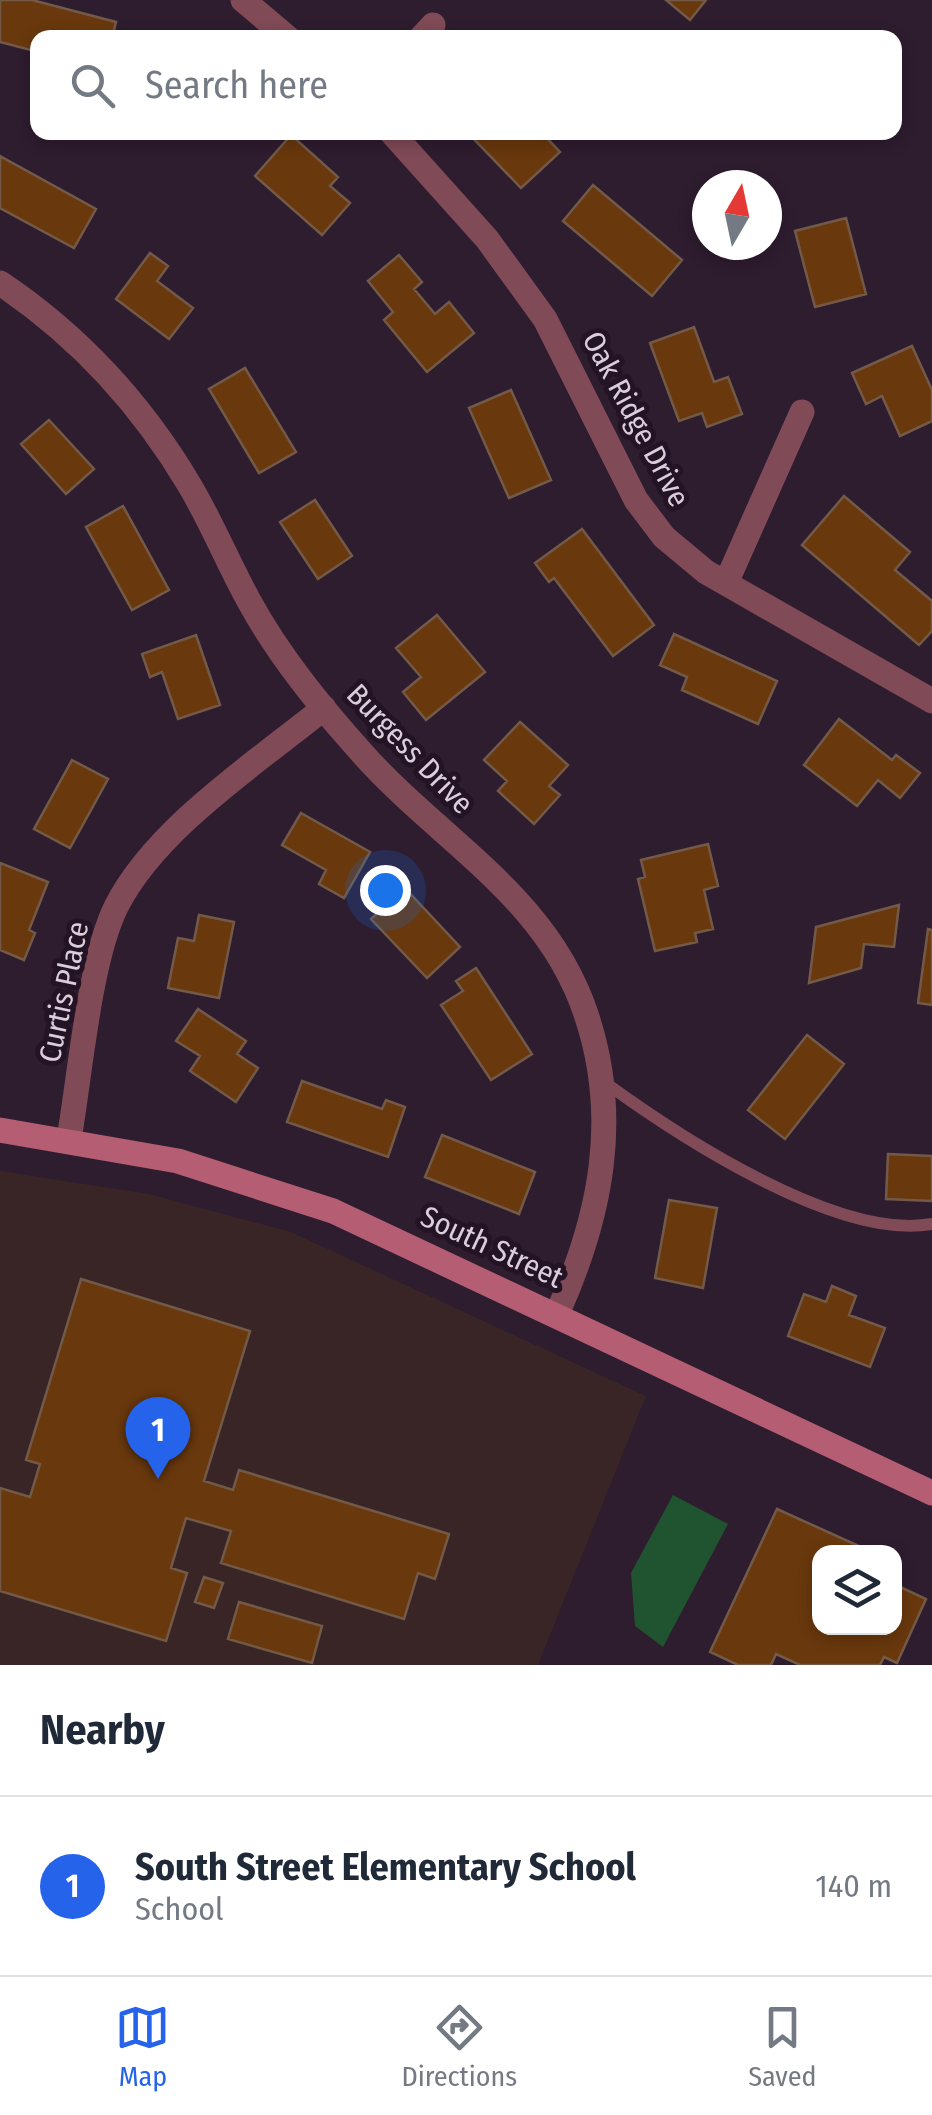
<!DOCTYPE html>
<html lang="en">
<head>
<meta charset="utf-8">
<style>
	:root { --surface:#fff; --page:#f2f2f3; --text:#1f2937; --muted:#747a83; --line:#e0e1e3; --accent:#2563eb }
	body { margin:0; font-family:"Fira Sans Condensed",sans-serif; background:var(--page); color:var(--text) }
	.controls { position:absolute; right:30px; bottom:30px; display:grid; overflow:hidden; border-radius:20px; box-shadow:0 5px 15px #0003 }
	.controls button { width:90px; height:90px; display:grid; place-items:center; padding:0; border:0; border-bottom:2px solid var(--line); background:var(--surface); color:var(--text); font:50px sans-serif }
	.compass { position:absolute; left:692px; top:170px; width:90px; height:90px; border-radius:50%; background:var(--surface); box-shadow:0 5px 15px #0003; rotate:9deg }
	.you { position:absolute; left:385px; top:890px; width:35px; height:35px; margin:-25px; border:8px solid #fff; border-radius:50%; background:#1a73e8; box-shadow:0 0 0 15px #1a73e833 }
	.badge { display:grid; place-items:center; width:65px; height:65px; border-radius:50%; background:var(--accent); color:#fff; font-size:32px; font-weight:700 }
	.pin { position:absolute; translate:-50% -82px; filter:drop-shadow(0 2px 5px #0008) }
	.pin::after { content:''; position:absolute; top:52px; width:35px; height:30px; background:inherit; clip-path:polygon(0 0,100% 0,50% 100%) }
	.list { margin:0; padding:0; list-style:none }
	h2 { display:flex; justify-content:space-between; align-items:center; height:130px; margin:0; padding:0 40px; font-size:42px }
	h2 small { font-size:32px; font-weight:400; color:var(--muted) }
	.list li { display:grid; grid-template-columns:65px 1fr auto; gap:30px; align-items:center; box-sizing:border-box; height:180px; padding:0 40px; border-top:2px solid var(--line) }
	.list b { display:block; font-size:38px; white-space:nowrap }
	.list p { margin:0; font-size:32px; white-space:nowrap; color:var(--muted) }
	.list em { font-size:32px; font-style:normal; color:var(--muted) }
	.icon { flex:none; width:55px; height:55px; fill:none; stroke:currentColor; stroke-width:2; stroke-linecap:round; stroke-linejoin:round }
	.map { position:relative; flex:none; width:932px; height:1665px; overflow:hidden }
	.search { position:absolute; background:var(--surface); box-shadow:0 5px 15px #0003; left:30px; right:30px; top:30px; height:110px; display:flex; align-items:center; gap:25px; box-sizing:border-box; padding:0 35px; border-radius:20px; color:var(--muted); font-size:38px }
	.sheet { height:310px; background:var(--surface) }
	nav { display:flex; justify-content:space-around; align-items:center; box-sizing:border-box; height:140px; border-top:2px solid var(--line); background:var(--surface); font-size:28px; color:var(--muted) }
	nav a { display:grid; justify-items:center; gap:5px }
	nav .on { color:var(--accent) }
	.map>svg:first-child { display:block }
</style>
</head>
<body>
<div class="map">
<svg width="932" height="1665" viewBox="0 0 932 1665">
	<rect width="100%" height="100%" fill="#2e1c2f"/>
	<path fill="#392526" d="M0,1171L149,1194L291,1232L646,1396L538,1665H0Z"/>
	<path fill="#20532f" d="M673,1495L728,1524L663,1647L635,1626L631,1573Z"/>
	<path fill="#69380d" stroke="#735a48" stroke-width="2.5" d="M0,0H32L116,22L112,38H38V52L0,42Z
		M666,0H706L690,20Z
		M467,132H541L560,152L521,188Z
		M291,135L338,177L330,186L350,203L322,235L255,176Z
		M0,156L96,209L74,248L0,208Z
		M593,185L682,260L652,296L563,221Z
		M846,218L866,294L815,307L795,231Z
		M150,253L168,266L157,281L193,308L169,339L116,299Z
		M399,255L422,282L414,289L435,314L449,302L474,333L427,372L384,320L393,312L368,281Z
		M694,327L714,382L728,377L742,414L707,427L702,413L679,421L650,343Z
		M912,346L932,390V421L900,436L882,396L866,404L852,373Z
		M245,368L296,452L259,473L209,389Z
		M511,390L551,480L509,498L469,408Z
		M49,420L94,469L66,494L21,444Z
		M844,496L910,552L895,570L932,601V631L919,645L802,545Z
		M315,500L352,556L318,579L280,522Z
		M123,506L169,590L132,610L86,527Z
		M582,529L654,625L613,656L554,578L549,582L535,563Z
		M437,615L485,672L426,720L403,692L421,677L396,648Z
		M674,634L777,681L758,724L682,690L687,677L660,665Z
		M196,635L220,705L178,719L162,672L150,677L142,654Z
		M839,719L892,760L896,755L920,773L900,798L878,780L857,806L804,765Z
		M520,722L568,765L549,786L560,795L534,824L498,791L507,781L484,760Z
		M72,760L108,779L70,848L34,829Z
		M301,813L370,852L344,898L319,884L326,870L282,845Z
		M708,844L718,886L704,890L713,929L695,933L697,942L655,951L638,879L645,877L641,860Z
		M0,863L48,882L29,930L35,933L24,960L0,950Z
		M405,888L460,947L427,978L371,919Z
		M899,905L894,947L864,944L861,968L809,983L816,927Z
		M199,915L234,922L219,998L168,988L178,938L194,941Z
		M928,929L932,930V1005L918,1003Z
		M476,968L532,1054L491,1080L441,1005L463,991L456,981Z
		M198,1009L246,1041L237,1054L258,1068L236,1102L190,1071L200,1056L176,1041Z
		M807,1035L844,1064L785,1139L748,1110Z
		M302,1081L382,1109L386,1100L405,1107L388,1157L287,1122Z
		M442,1135L535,1172L519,1214L425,1177Z
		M888,1154L932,1156V1201L886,1199Z
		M669,1200L717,1208L703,1288L655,1278Z
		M81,1279L250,1331L204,1481L233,1490L239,1470L449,1534L435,1579L418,1573L404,1619L221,1563L231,1531L186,1518L171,1568L187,1573L166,1641L0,1591V1488L30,1497L40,1464L26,1460Z
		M832,1286L856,1296L849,1315L885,1328L870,1367L788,1336L804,1294L826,1302Z
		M777,1509L872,1552H820V1628H894V1584L926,1599L897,1663L884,1657L880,1665H800L776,1654L771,1665H738L710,1652Z
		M204,1577L223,1583L214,1608L195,1602Z
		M239,1602L322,1626L312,1663L228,1639Z"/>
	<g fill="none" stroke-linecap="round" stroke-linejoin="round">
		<path stroke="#804a57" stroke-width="12" d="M603,1081C678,1136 838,1241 932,1224"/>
		<path stroke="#804a57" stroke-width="25" d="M243,0L288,38
			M421,38L433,25
			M391,132L487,239L545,319L636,500L664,537L706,572L932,701
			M0,283C79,336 142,405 190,486C212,523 228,563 249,601C279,656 320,706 362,753C440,841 547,896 586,1014C621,1118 601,1216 557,1314
			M726,583L802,412
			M69,1139C80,1076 89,962 116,907C155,829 256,763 324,708"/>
		<path stroke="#b45d73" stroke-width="25" d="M0,1130L178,1161L333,1211L932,1493"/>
	</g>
	<g text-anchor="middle" stroke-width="10" stroke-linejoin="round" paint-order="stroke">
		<g font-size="30" fill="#dacedb" stroke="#241325">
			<text transform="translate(636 419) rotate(62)" y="10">Oak Ridge Drive</text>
			<text transform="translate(410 749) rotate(46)" y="10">Burgess Drive</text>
			<text transform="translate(64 992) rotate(-78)" y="10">Curtis Place</text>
			<text transform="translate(492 1247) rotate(25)" y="10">South Street</text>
		</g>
	</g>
</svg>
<div class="controls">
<button><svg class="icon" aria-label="layers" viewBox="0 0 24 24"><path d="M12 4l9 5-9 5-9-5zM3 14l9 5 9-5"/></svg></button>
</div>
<svg class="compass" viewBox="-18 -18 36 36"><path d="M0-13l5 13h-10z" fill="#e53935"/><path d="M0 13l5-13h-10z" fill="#747a83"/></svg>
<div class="you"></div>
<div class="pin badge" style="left:158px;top:1479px">1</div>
<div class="search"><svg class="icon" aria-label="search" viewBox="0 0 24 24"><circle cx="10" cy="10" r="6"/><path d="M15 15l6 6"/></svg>Search here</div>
</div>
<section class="sheet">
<h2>Nearby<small></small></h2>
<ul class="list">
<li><span class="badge">1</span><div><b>South Street Elementary School</b><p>School</p></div><em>140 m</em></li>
</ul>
</section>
<nav>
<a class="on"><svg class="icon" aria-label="map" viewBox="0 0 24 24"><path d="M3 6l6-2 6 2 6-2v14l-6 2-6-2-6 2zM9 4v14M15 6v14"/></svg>Map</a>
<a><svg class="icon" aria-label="directions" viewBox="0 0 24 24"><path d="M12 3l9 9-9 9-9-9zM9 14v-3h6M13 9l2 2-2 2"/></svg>Directions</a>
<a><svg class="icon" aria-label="saved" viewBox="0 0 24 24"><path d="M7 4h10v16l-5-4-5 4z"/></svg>Saved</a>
</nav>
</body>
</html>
